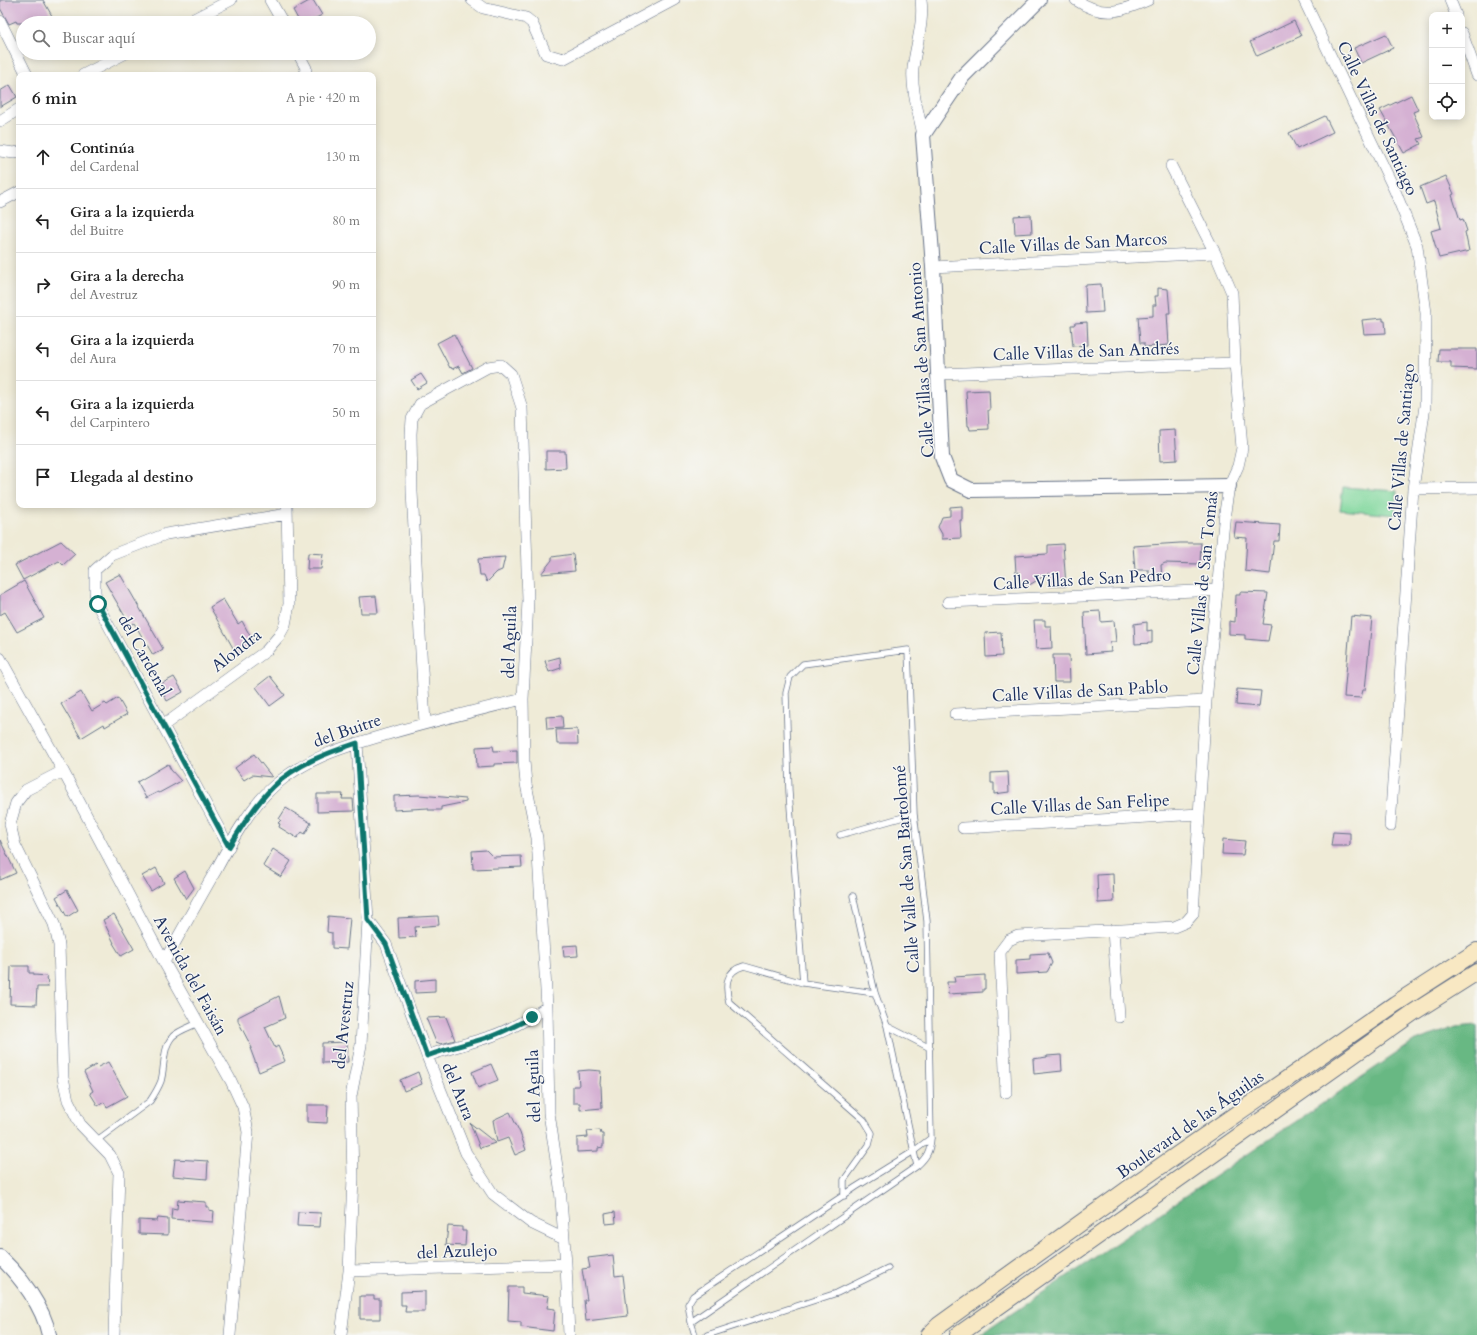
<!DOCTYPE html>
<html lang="es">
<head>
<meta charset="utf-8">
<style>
	:root { --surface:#fff; --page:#f6f6f6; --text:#222; --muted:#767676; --line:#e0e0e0 }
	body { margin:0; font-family:Cardo,serif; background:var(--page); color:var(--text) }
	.controls { position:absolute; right:12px; top:12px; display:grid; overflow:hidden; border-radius:8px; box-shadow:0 2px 10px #0003 }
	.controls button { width:36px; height:36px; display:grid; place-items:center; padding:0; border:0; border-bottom:1px solid var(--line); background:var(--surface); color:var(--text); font:20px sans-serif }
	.stop { position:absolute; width:12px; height:12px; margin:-9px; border:3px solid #0f766e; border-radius:50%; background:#fff }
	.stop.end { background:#0f766e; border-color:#fff; box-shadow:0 1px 4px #0008 }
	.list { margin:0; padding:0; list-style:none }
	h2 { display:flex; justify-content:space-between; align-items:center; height:52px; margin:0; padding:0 16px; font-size:17px }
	h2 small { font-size:13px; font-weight:400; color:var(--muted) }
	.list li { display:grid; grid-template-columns:26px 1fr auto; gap:12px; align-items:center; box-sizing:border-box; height:64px; padding:0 16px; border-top:1px solid var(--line) }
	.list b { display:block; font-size:15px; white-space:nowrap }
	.list p { margin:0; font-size:13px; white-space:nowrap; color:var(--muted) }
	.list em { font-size:13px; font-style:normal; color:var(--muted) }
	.icon { flex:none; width:22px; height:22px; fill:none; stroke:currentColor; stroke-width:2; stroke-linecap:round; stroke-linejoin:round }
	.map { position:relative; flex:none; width:1477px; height:1335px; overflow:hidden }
	.search { position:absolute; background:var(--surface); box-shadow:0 2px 10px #0003; left:16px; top:16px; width:360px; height:44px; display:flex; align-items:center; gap:10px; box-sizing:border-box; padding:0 14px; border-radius:22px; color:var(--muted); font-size:15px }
	.panel { position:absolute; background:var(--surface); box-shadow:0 2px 10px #0003; left:16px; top:72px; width:360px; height:436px; border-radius:8px }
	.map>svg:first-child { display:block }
</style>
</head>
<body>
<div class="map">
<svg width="1477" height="1335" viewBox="0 0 1477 1335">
	<rect width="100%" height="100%" fill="#f6f6f2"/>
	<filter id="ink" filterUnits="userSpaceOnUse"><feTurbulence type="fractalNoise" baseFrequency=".025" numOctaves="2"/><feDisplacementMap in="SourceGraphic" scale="8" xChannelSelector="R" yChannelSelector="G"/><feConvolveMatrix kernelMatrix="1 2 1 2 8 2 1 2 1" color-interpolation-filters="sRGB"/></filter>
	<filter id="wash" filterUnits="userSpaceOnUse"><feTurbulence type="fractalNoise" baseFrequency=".012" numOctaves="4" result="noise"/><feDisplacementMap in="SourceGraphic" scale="16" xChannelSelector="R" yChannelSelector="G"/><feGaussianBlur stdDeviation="0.9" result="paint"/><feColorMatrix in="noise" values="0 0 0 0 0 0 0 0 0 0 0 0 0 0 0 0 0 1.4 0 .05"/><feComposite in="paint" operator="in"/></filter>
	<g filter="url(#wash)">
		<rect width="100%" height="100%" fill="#efebd7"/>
		<path fill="#7fd79b" stroke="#4d837c" d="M1343,487L1397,491L1395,515L1340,510Z"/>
		<path fill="#67b883" stroke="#417470" d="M1477,1025V1335H980L1415,1041L1457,1027Z"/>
		<g id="blocks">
			<path fill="#d5b1d3" d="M0,0H43L56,23H17L16,21L9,24L0,8Z
				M311,0H313L322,15L306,23H300L293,10Z
				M1294,21L1301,36L1257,56L1250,42Z
				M1386,34L1393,48L1361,63L1354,48Z
				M10,85L17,97L0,107V91Z
				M1411,95L1418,110L1413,112L1424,137L1418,139L1421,144L1404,153L1380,110Z
				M1325,116L1333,132L1297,149L1289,133Z
				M1446,176L1454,194L1452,195L1460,220L1463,219L1467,231L1465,232L1469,251L1439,258L1431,231L1441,228L1434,201L1426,204L1420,187Z
				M1031,215L1032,233L1015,234L1014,216Z
				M1101,284L1103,312L1086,313L1085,285Z
				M1158,288L1168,289L1170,313H1167L1169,345L1144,347V343H1140L1138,317L1153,316V305H1156L1155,296H1158Z
				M1383,318V321H1385L1386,333L1364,334L1362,320Z
				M1087,322L1088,345L1073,346L1071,325H1074L1075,323Z
				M454,334L472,368L463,373L459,366L452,369L451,367L450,368L437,343Z
				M1439,349H1477V369L1451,368V362H1438Z
				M421,374L427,383L417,389L411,380Z
				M989,390L990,410H988L989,429L970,430L969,426H968L966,391Z
				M1175,430L1177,460L1160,461L1159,431Z
				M546,451H565L566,468L546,469Z
				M962,506V520H960L961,538L942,539V534L938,527L942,517L950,516V507Z
				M1236,522L1280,525L1279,541H1274L1270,574L1245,571L1247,538L1234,537Z
				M61,541L75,554L63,565L59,561L23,580L15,565Z
				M1180,543H1201L1200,564L1165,563L1161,565L1162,580H1149V570H1135L1133,546Z
				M1063,544L1066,586H1050L1049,573L1031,584L1019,585V572L1016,573L1015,556L1048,554V545Z
				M308,553L323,554L321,569H307Z
				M573,554L575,571L541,574L552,560V557Z
				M505,557L502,570L497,572L487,582L484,575H480L478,559Z
				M120,574L162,647L163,649L153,655L134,623L130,625L105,582Z
				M24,581L44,618L17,632L5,612L0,615V595Z
				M1240,592L1268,593L1263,624L1271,625L1268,641L1245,639V635L1229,634V621L1235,622L1236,595H1240Z
				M376,596L378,613H361L359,597Z
				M223,599L238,624L242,621L254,643L237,655L210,607Z
				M1100,611L1101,622L1114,621L1116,642H1110L1111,652L1086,654L1084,612Z
				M1351,616L1372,618L1365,690H1363L1361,698L1344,697Z
				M1034,620H1045V626H1051L1052,648L1036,649Z
				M1147,622V631L1152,630V643L1135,644L1134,624Z
				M1001,632L1002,656L986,657L985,633Z
				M1053,655H1069L1070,682H1054Z
				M560,657L561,668L549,672L545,661Z
				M270,676L285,695L270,706L256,687Z
				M174,677L183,692L167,701L159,685Z
				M1237,689L1261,691L1259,707L1236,705Z
				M81,692L92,711L105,703L107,705L118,698L127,714L105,727L104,724L81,738L61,704Z
				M562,716L563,728L547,729L546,717Z
				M577,729L578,744H557L556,730Z
				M493,746L494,751L517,750V763L494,764V766L477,767L476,747Z
				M254,754L272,777L252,775L244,780L235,768Z
				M168,764L171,770L181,781L159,793L158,792L146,798L137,782Z
				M1008,772L1009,792L994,794V783H991V773Z
				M317,794H343L342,799H353L354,811L317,812Z
				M419,795L466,799V802L441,807V810H428V808L394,810V796Z
				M286,808L311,823L305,834L302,832L297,838L279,827L280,824L278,823L281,820L279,819Z
				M1333,832L1350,833V845L1349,846H1331Z
				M1223,839L1245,841L1243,855L1222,854Z
				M0,840L16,873L0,880Z
				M273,849L291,861L281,877L263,866Z
				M486,850L493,857L521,856L522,867L473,869L472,851Z
				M156,868L164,883L151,891L142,876Z
				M185,871L194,888L186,899L174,878Z
				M1113,874L1114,902L1098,903L1097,875Z
				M67,890L78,910L67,917L56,897Z
				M114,914L134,949L121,956L113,943H114L103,920Z
				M328,916L350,918L347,949L332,948V933L327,932Z
				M438,916L439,925L415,927L416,937L399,938L398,918Z
				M577,945L578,956L564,957L563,946Z
				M1048,953L1052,963L1047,972L1016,974V960L1030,959V954Z
				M11,966H29V973H34V975L47,976L48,987H37L36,1005L10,1004Z
				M985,975V989H983V992L948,994L947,982H955L954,977Z
				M435,979V992L415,993V981Z
				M279,996L285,1018L265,1027L275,1048L278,1046L285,1061L259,1072L250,1048H252L238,1021V1017Z
				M446,1017L455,1040L441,1044L436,1042L426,1018Z
				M347,1042L348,1062L322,1063V1043Z
				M1061,1055L1062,1071L1034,1074L1033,1059L1047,1057V1056Z
				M108,1062L127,1096L107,1107L104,1102L98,1106L90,1093L93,1091L84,1072L96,1065L98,1067Z
				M491,1064L498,1080L478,1088L472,1072Z
				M589,1070L601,1071L600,1084L601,1086L602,1108L580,1110V1103H573V1086H579L578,1071Z
				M418,1072L422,1084L404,1091L400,1080Z
				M307,1105H328L327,1123L307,1122Z
				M510,1112L520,1133L526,1150L515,1155L508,1138L497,1142L493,1120Z
				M470,1123L488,1137L495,1143L480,1148Z
				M600,1130L601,1134H603V1147L598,1148V1151L577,1152V1138L588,1137L587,1131Z
				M175,1159L208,1161L207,1179L173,1176Z
				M178,1200L206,1202V1207H209V1210L214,1211L213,1222L171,1219L172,1208L177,1209Z
				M298,1212L321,1213L320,1227L297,1226Z
				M615,1212L616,1223L606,1224L605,1214Z
				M158,1218L168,1219V1235L139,1234V1220L157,1221Z
				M448,1226L462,1227V1231H466L465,1246L446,1245Z
				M613,1255L615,1276L623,1275L628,1316L586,1321L584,1300H587L582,1269L590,1268L588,1258Z
				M509,1287H522V1293L549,1296L547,1308L555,1309L553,1331L521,1327V1322L508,1321Z
				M425,1291V1312H405L406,1305H401V1292Z
				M360,1296H374V1299H380V1319H360Z"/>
		</g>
	</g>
	<g filter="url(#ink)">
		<use href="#blocks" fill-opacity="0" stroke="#657188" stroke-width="1"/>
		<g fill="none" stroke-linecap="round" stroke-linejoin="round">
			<g stroke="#657188" stroke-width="7">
				<path id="service" d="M840,835L914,814
					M853,896L875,993L887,1026L930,1048
					M803,983L744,966C725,971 725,986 729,1002L864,1120L872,1133L869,1145L844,1180V1196
					M887,1026L917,1166
					M96,1141L150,1101C154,1095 158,1089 161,1081C165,1067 162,1048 173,1036C180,1030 190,1027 198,1023
					M691,1322L917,1166C927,1157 930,1151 931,1138L927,921L914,814L908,650L803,664L790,677L786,693L789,792L803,983L875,993
					M695,1335L691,1322L688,1304L693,1296L856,1187L914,1151L931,1138
					M707,1335L837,1293L888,1268"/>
			</g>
			<g stroke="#657188" stroke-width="12">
				<path id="minor" d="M270,0L283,23
					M472,0L483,8L526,18L532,23L546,54L563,59L674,0
					M921,0C924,24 916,44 913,68C911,90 919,114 923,135
					M1076,0C1103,18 1120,12 1148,0
					M1304,0L1395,191L1417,246L1426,313L1425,406L1413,489L1390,826
					M1450,0L1456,15
					M0,21L27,75
					M186,23L231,0
					M1462,33L1477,75
					M298,53L306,68L305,75
					M83,75L126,53
					M0,121L19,109
					M0,151L14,153L19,152
					M0,202L19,192
					M933,267L1215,253
					M939,374L1235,363
					M1413,489L1477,488
					M948,602L1217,590
					M0,658L63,771L164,962L231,1081L243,1107L248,1132L230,1335
					M955,714L1206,701
					M425,723L412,492L411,434L412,419L420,404L488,367L501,365L511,374L522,408L528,601L523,699L524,761L526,784L537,838L547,1007L549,1113L560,1187L566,1264L569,1335
					M164,725L266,651L279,636L285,625L289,604L287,505
					M63,771L26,790L16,803L10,824L15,845L54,924L59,945L63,1078L68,1100L80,1124L110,1155L119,1173L114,1335
					M963,828L1199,814
					M229,847L97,604L95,592V570L112,555L166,534L287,514
					M368,920L386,944L427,1056L466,1153L493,1194L531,1223L564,1239
					M1113,930L1119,1017
					M164,962C181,932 198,901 216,870C231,842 250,807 274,786C307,757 347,746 388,734C433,721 478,710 523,699
					M427,1056C448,1048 471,1043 492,1036C512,1029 530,1018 547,1007
					M1006,1093L1000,952L1009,940L1018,936L1174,927L1186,922L1193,914L1206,701L1225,512L1229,486L1238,466L1242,448L1235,363L1232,293L1215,253L1171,166
					M349,1271L566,1264
					M341,1335L349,1271L353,1178L351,1096L361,1045L368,920L357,743"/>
			</g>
			<g stroke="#657188" stroke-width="16">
				<path id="tertiary" d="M1039,0L963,76L923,135L933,267L942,457L951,480L971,490L1229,486
					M0,1257C21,1277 43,1306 49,1335"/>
			</g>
			<g stroke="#657188" stroke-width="18">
				<path id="secondary" d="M929,1335L939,1325L1132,1186L1395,1004L1477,951
					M958,1335L1414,1012L1477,972"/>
			</g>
			<use href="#service" stroke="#fff" stroke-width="5.5"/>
			<use href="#minor" stroke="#fff" stroke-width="11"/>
			<use href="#tertiary" stroke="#fff" stroke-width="14"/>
			<use href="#secondary" stroke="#f8e8c3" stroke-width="16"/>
		</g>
	</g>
	<g fill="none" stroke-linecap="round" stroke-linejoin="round" filter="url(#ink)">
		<path stroke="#0f766e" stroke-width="5" d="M98,604L229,847C242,826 255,805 273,787C296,764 327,753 357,743L368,920L386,944L427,1056C448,1048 471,1043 492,1036C506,1031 519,1024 532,1017"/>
	</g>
	<g text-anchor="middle" stroke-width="3" stroke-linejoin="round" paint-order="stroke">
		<g font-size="17" fill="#1b2f5e" stroke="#f6f6f2">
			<text transform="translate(1378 118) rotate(65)" y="6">Calle Villas de Santiago</text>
			<text transform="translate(1073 243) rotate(-3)" y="6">Calle Villas de San Marcos</text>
			<text transform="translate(1086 351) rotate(-2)" y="6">Calle Villas de San Andrés</text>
			<text transform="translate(921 360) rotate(-94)" y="6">Calle Villas de San Antonio</text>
			<text transform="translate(1401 447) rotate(-85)" y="6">Calle Villas de Santiago</text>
			<text transform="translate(1082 579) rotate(-3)" y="6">Calle Villas de San Pedro</text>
			<text transform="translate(1202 583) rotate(-84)" y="6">Calle Villas de San Tomás</text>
			<text transform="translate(509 642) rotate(-88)" y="6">del Aguila</text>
			<text transform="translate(236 650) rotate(-38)" y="6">Alondra</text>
			<text transform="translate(145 655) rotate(61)" y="6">del Cardenal</text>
			<text transform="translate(1080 691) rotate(-3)" y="6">Calle Villas de San Pablo</text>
			<text transform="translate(347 730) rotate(-19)" y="6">del Buitre</text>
			<text transform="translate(1080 804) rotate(-3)" y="6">Calle Villas de San Felipe</text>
			<text transform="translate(906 869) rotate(-94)" y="6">Calle Valle de San Bartolomé</text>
			<text transform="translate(191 975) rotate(61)" y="6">Avenida del Faisán</text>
			<text transform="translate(343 1025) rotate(-84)" y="6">del Avestruz</text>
			<text transform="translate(533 1086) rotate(-92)" y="6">del Aguila</text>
			<text transform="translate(459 1091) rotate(68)" y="6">del Aura</text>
			<text transform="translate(1190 1124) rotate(-35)" y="6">Boulevard de las Águilas</text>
			<text transform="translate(457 1251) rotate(-2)" y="6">del Azulejo</text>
		</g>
	</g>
</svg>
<div class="controls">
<button>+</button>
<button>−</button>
<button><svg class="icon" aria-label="locate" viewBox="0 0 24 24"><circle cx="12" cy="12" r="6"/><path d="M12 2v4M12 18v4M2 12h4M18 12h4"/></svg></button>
</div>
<div class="stop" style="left:98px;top:604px"></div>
<div class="stop end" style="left:532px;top:1017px"></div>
<div class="search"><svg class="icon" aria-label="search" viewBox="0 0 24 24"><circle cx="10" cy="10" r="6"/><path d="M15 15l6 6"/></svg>Buscar aquí</div>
<section class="panel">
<h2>6 min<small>A pie · 420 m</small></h2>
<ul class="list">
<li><svg class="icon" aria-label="ahead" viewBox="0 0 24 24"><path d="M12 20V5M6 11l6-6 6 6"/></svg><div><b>Continúa</b><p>del Cardenal</p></div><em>130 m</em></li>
<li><svg class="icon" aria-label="left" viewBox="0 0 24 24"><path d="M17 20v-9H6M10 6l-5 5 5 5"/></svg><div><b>Gira a la izquierda</b><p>del Buitre</p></div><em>80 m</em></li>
<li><svg class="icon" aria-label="right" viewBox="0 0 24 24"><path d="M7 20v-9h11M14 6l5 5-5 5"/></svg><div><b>Gira a la derecha</b><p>del Avestruz</p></div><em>90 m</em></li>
<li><svg class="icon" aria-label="left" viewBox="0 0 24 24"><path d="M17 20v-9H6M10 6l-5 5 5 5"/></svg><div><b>Gira a la izquierda</b><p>del Aura</p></div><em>70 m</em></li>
<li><svg class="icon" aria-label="left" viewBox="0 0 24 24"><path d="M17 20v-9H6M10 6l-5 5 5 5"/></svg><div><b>Gira a la izquierda</b><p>del Carpintero</p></div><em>50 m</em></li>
<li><svg class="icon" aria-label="arrive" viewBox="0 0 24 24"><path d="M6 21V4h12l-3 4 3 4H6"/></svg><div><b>Llegada al destino</b></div></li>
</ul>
</section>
</div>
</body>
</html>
